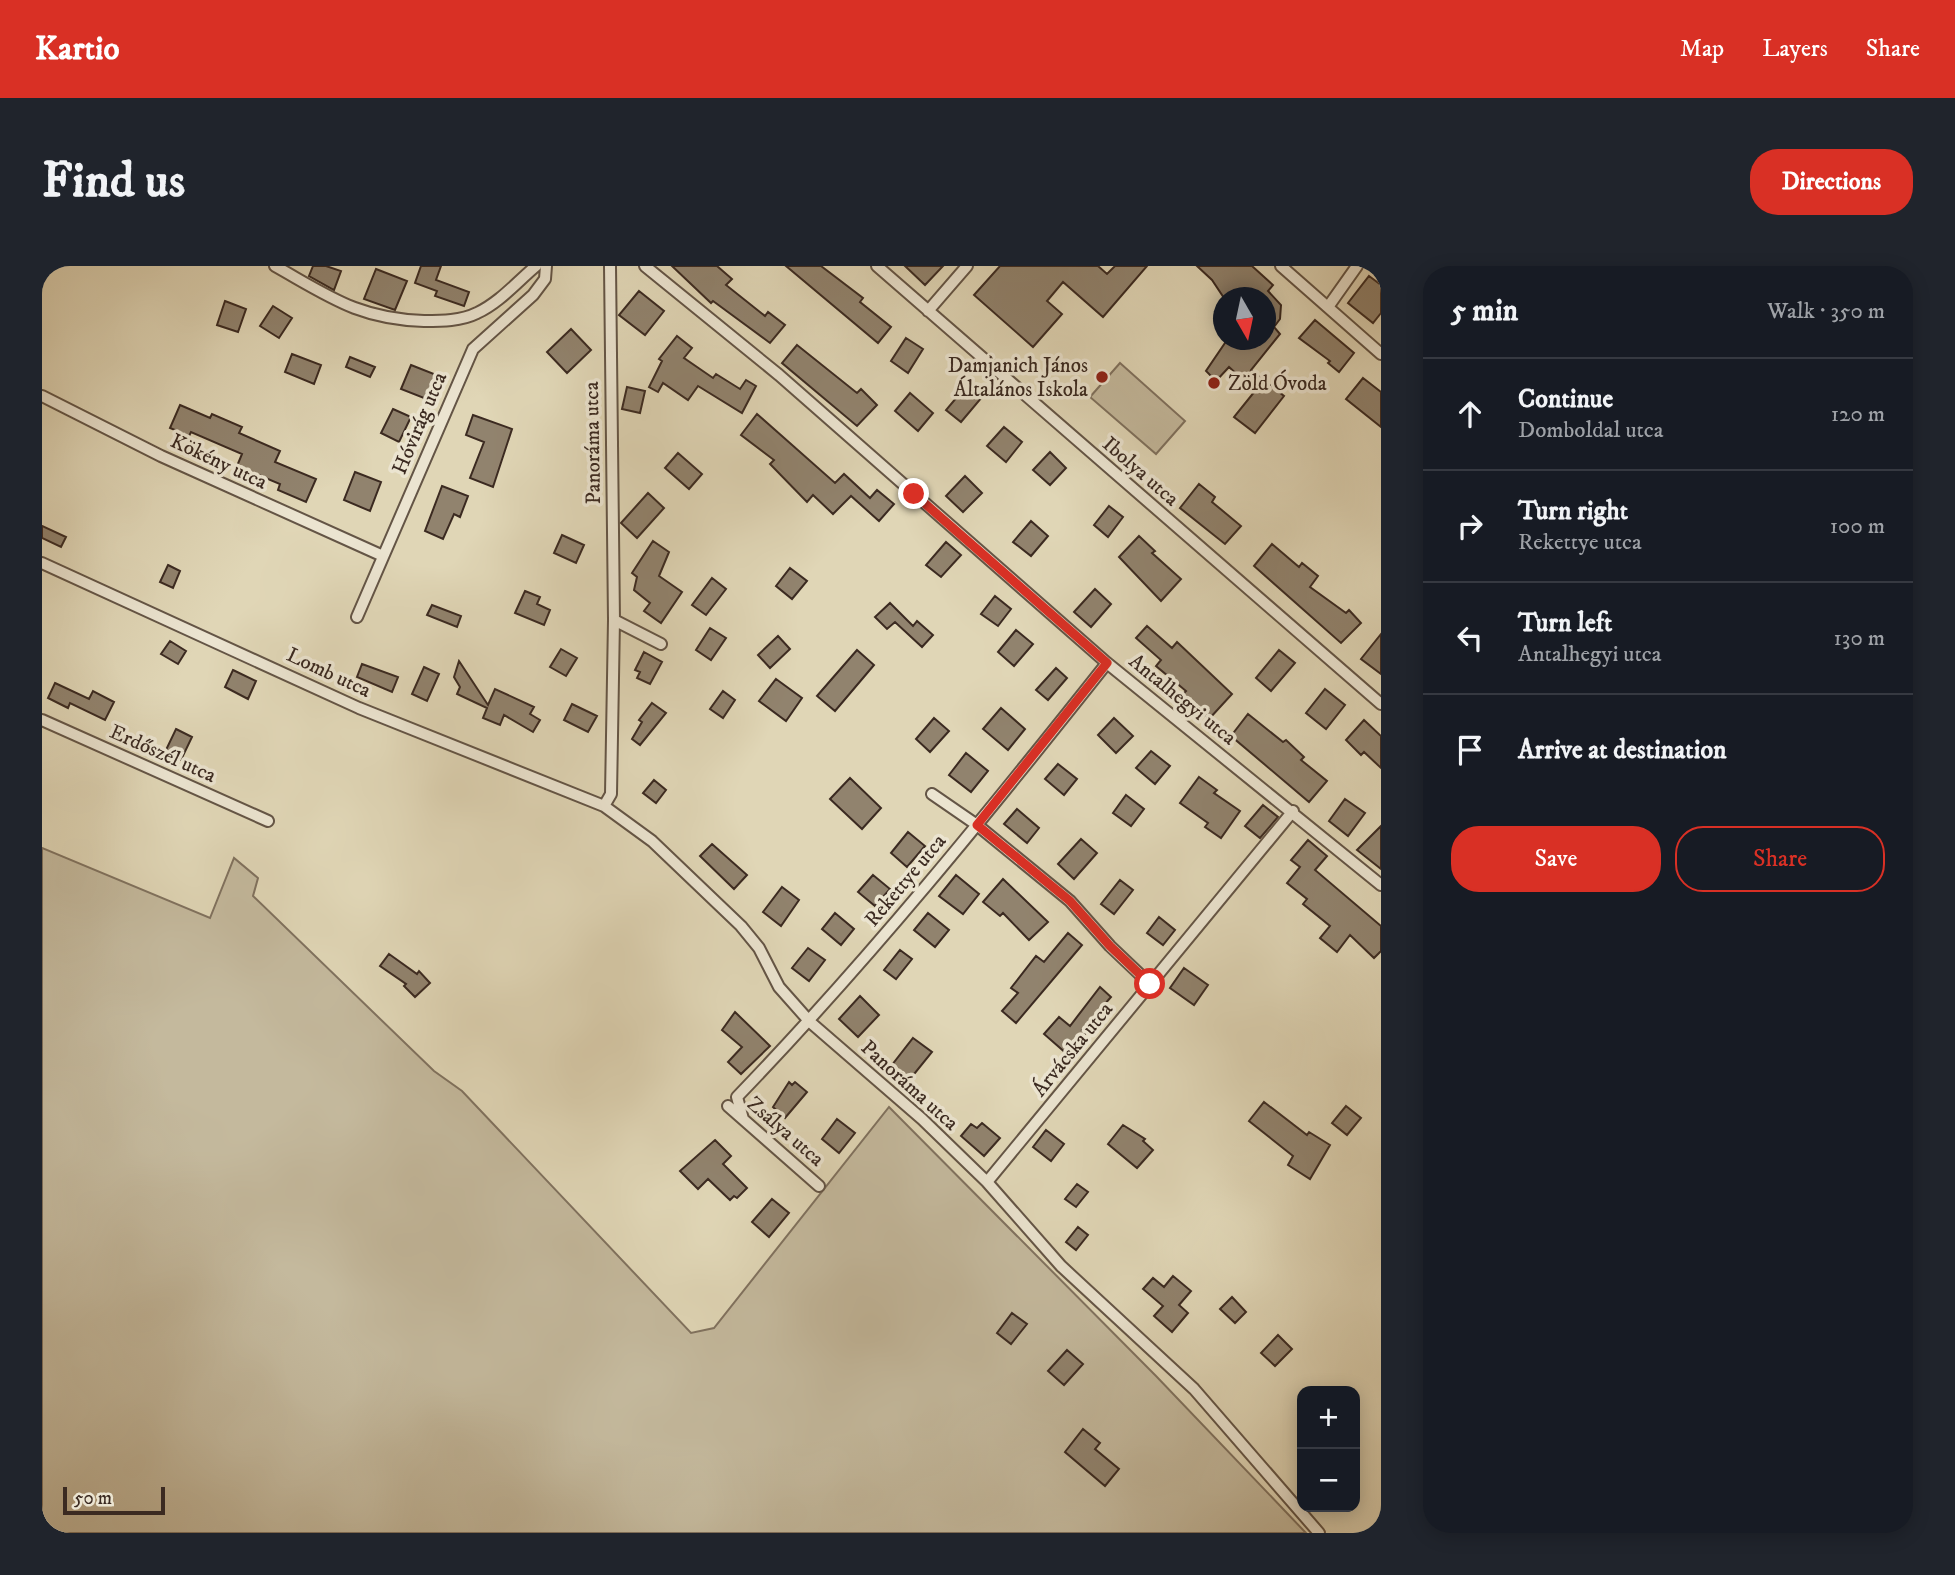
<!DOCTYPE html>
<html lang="en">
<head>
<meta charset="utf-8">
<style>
	:root { --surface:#171b24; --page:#20242c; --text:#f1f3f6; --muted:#9ea1a6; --line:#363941; --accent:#d93025 }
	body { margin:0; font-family:"IM FELL DW Pica",serif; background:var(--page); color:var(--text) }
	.controls { position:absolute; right:21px; bottom:21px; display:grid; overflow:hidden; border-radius:14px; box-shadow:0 4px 18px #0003 }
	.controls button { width:63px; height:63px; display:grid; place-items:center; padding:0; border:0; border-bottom:2px solid var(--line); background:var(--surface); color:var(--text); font:35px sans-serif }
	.compass { position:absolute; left:1171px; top:21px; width:63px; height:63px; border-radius:50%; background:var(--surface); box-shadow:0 4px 18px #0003; rotate:171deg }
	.scale { position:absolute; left:21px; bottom:18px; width:102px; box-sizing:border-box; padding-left:7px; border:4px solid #3b2a21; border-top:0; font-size:19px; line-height:24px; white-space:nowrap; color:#3b2a21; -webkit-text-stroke:5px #ebe4d0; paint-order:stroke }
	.stop { position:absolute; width:21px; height:21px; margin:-16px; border:5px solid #d93025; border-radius:50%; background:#fff }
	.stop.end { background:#d93025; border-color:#fff; box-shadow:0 2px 7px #0008 }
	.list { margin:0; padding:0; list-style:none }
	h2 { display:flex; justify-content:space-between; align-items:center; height:91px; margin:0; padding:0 28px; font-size:30px }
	h2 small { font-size:23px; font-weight:400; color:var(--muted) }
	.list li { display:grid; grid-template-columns:46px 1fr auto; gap:21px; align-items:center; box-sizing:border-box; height:112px; padding:0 28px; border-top:2px solid var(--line) }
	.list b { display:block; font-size:26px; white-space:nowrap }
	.list p { margin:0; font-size:23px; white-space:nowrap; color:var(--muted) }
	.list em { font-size:23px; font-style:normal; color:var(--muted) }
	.actions { display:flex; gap:14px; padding:21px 28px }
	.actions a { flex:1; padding:16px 0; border:2px solid var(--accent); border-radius:28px; text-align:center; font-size:24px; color:var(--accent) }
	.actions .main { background:var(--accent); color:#fff }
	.icon { flex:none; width:38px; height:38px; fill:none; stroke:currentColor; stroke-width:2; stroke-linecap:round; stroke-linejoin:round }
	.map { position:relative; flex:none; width:1339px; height:1267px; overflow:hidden; border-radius:28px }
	header { display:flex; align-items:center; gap:42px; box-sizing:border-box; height:98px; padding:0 35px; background:var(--accent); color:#fff }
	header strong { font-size:33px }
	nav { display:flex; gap:38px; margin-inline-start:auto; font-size:24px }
	.intro { display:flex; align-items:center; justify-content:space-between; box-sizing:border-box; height:168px; padding:0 42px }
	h1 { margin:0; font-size:49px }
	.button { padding:18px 32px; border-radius:28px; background:var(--accent); color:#fff; font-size:24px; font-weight:700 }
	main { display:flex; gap:42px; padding:0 42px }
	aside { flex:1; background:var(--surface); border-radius:28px; box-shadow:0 4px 18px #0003 }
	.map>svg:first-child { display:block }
</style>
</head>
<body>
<header>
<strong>Kartio</strong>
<nav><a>Map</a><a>Layers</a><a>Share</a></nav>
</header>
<div class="intro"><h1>Find us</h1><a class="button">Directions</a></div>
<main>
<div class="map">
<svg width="1339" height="1267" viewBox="0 0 1339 1267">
	<rect width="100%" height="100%" fill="#e0d6b6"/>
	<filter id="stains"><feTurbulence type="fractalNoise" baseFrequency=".00286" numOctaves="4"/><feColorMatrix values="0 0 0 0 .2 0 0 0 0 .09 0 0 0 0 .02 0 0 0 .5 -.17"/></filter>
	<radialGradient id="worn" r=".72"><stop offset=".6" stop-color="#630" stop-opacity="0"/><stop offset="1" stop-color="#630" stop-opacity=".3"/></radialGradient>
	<path fill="#c4b99d" stroke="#80725f" stroke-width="2" d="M1078,97L1143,155L1114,188L1048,131Z
		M0,582L168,652L192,592L216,612L211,630L392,805L420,825L649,1067L672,1062L847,841L1114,1110L1264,1267H0Z"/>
	<path fill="#91836e" stroke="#3b2a21" stroke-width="2" d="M271,0H284L299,5L292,24L267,10Z
		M379,0H399L394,14L427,26L422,40L393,30L395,25L373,17Z
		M630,0H675L690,13L684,19L723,50L726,46L743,59L728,77L671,35L669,37Z
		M744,0H779L821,32L818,36L849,61L836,77Z
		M863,0H901L883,19Z
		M958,0H1056L1065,8L1073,0H1105L1061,51L1021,16L1005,35L1020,48L991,81L932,29Z
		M1155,0H1210L1231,19L1226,25L1239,39L1238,53L1232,61L1238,68L1209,104L1242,130L1213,167L1192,151L1213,125L1187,101L1174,115L1164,105L1185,74H1223V32H1182L1170,14Z
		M334,3L365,15L353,44L322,33Z
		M1327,10L1339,19V47L1331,57L1306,37Z
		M597,25L622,45L603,69L577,49Z
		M183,35L204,43L196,66L175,59Z
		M231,40L250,52L237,72L218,60Z
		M1273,54L1312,87L1297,106L1286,97L1288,95L1257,72Z
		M529,63L549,84L525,107L505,86Z
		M635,70L650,82L642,92L671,112L674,108L698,123L704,114L714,120L700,147L656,120L646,134L621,117L616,126L607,121L620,95L617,93Z
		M864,72L881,83L866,107L849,95Z
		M755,79L815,127L819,123L835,139L815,160L740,97Z
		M250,88L279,99L272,118L243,106Z
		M308,91L333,101L328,111L304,101Z
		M369,99L397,110L387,134L359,123Z
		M1321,112L1339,126V161L1304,133Z
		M926,118L941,130L919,156L904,144Z
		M585,121L603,125L598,147L580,143Z
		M868,127L891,147L876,165L853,145Z
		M138,139L168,152L170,148L200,161L197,167L238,185L233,196L274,213L264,236L236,224L238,218L195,200L200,188L149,166L147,170L128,162Z
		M351,143L369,151L357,176L339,167Z
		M715,148L793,217L802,208L828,232L835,224L852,238L837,255L809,230L791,248L771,229L765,236L728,198L732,194L699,169Z
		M431,149L470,163L451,221L428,212L442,176L424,169Z
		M962,161L980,176L964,196L945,180Z
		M1008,186L1024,202L1008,219L991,204Z
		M636,187L660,208L647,223L623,202Z
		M313,206L339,216L328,245L302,234Z
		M923,210L940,227L921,246L904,230Z
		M1157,218L1173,231L1170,236L1199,260L1183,278L1138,242Z
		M400,220L426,230L418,251L412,248L401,273L383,265Z
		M606,227L622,242L595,272L579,257Z
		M1067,240L1081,251L1066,271L1052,259Z
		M989,255L1006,270L989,290L971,276Z
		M0,260L24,271L19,281L0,272Z
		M520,269L542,279L534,297L512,287Z
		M1097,270L1113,285L1110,287L1139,313L1119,335L1077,291Z
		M611,275L627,286L617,310L640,326L619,357L602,345L608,337L592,324L595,311L590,307Z
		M904,276L919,289L899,311L884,299Z
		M1230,278L1257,301L1260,297L1276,310L1268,321L1304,347L1307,344L1319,357L1299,377L1212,300Z
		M126,299L138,305L131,322L118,316Z
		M748,302L765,315L750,333L734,320Z
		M670,312L684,323L664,349L650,339Z
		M1053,323L1069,338L1049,361L1032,346Z
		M483,325L498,331L495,338L508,344L502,359L473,347Z
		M953,330L969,343L956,360L939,348Z
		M848,337L871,360L875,355L891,369L880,381L853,356L845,363L833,351Z
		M390,339L419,350L415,361L385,349Z
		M1105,360L1130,382L1135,376L1190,428L1167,453L1140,429L1144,425L1114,400L1119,394L1094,372Z
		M668,362L684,372L669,394L654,384Z
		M974,364L991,378L972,400L956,386Z
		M1339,368V408L1319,393Z
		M736,370L748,383L728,402L716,389Z
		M128,375L144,385L136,398L119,388Z
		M519,383L535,392L524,410L508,401Z
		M815,384L832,399L793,445L775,430Z
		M1237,384L1253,397L1229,425L1214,412Z
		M602,386L620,396L608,418L595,412L598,406L593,404Z
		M417,395L446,439L453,423L492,441L488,448L498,454L491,466L462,449L458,459L441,452L445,442L415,428L418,421L412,411Z
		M320,398L356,411L350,426L315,411Z
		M382,401L397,408L385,435L370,428Z
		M1014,402L1025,412L1006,434L994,424Z
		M191,404L214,415L206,433L183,421Z
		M734,413L760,432L744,455L717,435Z
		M13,417L47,433L51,425L72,436L63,454L28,437L26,442L6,432Z
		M1283,423L1303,439L1284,463L1264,447Z
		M681,425L693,434L681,452L668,443Z
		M610,437L624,447L598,479L590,473L600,456L597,454Z
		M530,438L555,450L546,466L522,454Z
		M959,442L983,463L966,484L941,463Z
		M1206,448L1241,476L1244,474L1262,491L1259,494L1285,515L1267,536L1189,470Z
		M892,452L907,465L888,486L874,473Z
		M1072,452L1091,470L1074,487L1056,469Z
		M1322,454L1339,470V502L1322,486L1319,489L1304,474Z
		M134,463L150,471L139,494L123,486Z
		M1109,485L1128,500L1113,518L1094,502Z
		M924,487L946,505L929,526L907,509Z
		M1016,498L1035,513L1022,529L1003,513Z
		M1157,511L1175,524L1172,527L1198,545L1179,572L1163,561L1166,557L1138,537Z
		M808,512L839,542L820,563L788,533Z
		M612,514L624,524L614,537L601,527Z
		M1084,529L1102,543L1089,560L1071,547Z
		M1303,533L1323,547L1306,570L1287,555Z
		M1221,539L1236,551L1218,572L1203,560Z
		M975,543L997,562L985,577L962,558Z
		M1339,560V603L1315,584Z
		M866,566L883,580L865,601L849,587Z
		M1039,573L1055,587L1032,613L1016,598Z
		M1266,574L1285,590L1273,604L1339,660V685L1332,692L1308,669L1295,686L1278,672L1288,660L1261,638L1265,633L1245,617L1258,601L1249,594Z
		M670,578L705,609L692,623L658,590Z
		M831,609L848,623L833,640L816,626Z
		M914,609L937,628L921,648L897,630Z
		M961,613L1006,656L987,674L961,647L958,650L941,636Z
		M1078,614L1091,624L1072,648L1059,638Z
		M740,621L757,634L739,660L721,646Z
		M793,647L812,663L799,679L780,663Z
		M886,647L907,664L893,681L872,664Z
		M1117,651L1133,664L1121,679L1105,667Z
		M1026,667L1040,679L974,757L960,745L976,727L969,722L994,690L1002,696Z
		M766,682L783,694L767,715L750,702Z
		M858,684L870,693L854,713L842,704Z
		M347,688L375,708L377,705L388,717L373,731L362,720L364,718L338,700Z
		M1142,702L1166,719L1152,739L1128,722Z
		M1058,721L1069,731L1040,764L1044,767L1025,788L1002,768L1017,751L1028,760Z
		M818,730L837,749L816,771L797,753Z
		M693,746L728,780L699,808L686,796L700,781L680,764Z
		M871,772L890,786L864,818L846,804Z
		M747,816L750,819L753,816L765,826L743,852L731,841Z
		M1222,836L1265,869L1267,866L1288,879L1268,913L1246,899L1251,890L1207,855Z
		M1304,840L1319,852L1305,869L1290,857Z
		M795,853L813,867L797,887L780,873Z
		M940,857L958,872L942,890L919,870L929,858L935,862Z
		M1081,859L1103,873L1101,875L1111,884L1095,902L1066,878Z
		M1004,864L1022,878L1009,895L991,881Z
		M673,874L689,890L681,898L705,922L695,932L692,930L688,934L666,913L656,923L638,905Z
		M1035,918L1046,926L1034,941L1023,933Z
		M730,933L747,947L727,971L710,956Z
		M1036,961L1046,969L1034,984L1024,976Z
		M1131,1010L1149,1025L1137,1039L1146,1047L1130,1066L1112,1050L1121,1040L1101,1023L1111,1012L1122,1021Z
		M1190,1031L1204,1046L1193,1057L1178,1043Z
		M970,1047L985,1058L969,1078L955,1067Z
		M1236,1069L1250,1083L1233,1100L1219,1087Z
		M1025,1084L1041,1098L1022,1119L1006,1105Z
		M1041,1163L1058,1177L1053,1183L1077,1203L1063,1220L1023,1186Z"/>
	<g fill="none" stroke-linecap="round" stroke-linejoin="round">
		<g stroke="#645546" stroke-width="14">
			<path id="minor" d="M233,0C288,31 317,53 382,55C400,55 419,55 435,47C457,37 475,16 494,0
				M603,0L737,109L1065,397L1339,619
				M835,0L1339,438
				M1239,0L1339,88
				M1286,41L1315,0
				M886,45L925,0
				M0,130L119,190L341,290
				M0,297L317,442L562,540L610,575L699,660L717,682L737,721L768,756L880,853L945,916L1019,1000L1152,1123L1277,1267
				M315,351L431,83L491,29L503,13L504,0
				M572,354L619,378
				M0,454L226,555
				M890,528L935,559L1028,635L1068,680L1108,718
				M562,540L569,528L572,354L568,0
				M686,840L777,920
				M701,853L695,831C827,694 947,546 1065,397
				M945,916L1251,545"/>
		</g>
		<use href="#minor" stroke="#ebe4d0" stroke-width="10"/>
	</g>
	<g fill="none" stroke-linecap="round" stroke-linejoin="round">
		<path stroke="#d93025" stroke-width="9" d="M872,228L1065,397L935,559L1028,635L1068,680L1108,718"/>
	</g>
	<g fill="#8f2418" stroke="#ebe4d0" stroke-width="2.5">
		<circle cx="1060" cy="111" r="7"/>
		<circle cx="1172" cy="117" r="7"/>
	</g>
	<g text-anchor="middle" stroke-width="7" stroke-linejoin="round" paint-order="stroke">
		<g font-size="21" fill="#3b2a21" stroke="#ebe4d0" text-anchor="end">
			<text x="1046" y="106">Damjanich János<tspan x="1046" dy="24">Általános Iskola</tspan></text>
			<text x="1186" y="124" text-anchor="start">Zöld Óvoda</text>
		</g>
		<g font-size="21" fill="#3b2a21" stroke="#ebe4d0">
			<text transform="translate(377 157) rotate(-67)" y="7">Hóvirág utca</text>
			<text transform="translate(550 177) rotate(-91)" y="7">Panoráma utca</text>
			<text transform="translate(177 195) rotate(25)" y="7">Kökény utca</text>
			<text transform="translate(1099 205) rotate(41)" y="7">Ibolya utca</text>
			<text transform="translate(287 406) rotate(25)" y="7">Lomb utca</text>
			<text transform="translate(1141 433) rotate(39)" y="7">Antalhegyi utca</text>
			<text transform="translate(121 487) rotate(24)" y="7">Erdőszél utca</text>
			<text transform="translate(863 614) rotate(-50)" y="7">Rekettye utca</text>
			<text transform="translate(1030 783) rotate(-51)" y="7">Árvácska utca</text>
			<text transform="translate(868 819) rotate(42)" y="7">Panoráma utca</text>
			<text transform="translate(744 865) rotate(41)" y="7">Zsálya utca</text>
		</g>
	</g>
	<rect width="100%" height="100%" filter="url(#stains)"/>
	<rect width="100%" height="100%" fill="url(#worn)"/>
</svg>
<div class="controls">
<button>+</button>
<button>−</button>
</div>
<svg class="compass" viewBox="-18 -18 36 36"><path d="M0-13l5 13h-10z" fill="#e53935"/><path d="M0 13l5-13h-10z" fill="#9ea1a6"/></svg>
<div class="scale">50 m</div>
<div class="stop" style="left:1108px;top:718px"></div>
<div class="stop end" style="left:872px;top:228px"></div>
</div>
<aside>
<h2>5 min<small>Walk · 350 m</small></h2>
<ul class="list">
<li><svg class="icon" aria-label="ahead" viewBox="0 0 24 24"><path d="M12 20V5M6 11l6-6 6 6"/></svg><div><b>Continue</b><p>Domboldal utca</p></div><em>120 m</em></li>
<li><svg class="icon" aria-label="right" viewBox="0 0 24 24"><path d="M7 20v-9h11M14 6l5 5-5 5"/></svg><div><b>Turn right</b><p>Rekettye utca</p></div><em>100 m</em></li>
<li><svg class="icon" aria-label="left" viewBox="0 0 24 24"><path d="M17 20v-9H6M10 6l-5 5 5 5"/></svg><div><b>Turn left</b><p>Antalhegyi utca</p></div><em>130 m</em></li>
<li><svg class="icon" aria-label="arrive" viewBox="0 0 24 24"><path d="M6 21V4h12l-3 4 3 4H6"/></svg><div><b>Arrive at destination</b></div></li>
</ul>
<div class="actions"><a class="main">Save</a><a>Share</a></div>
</aside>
</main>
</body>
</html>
